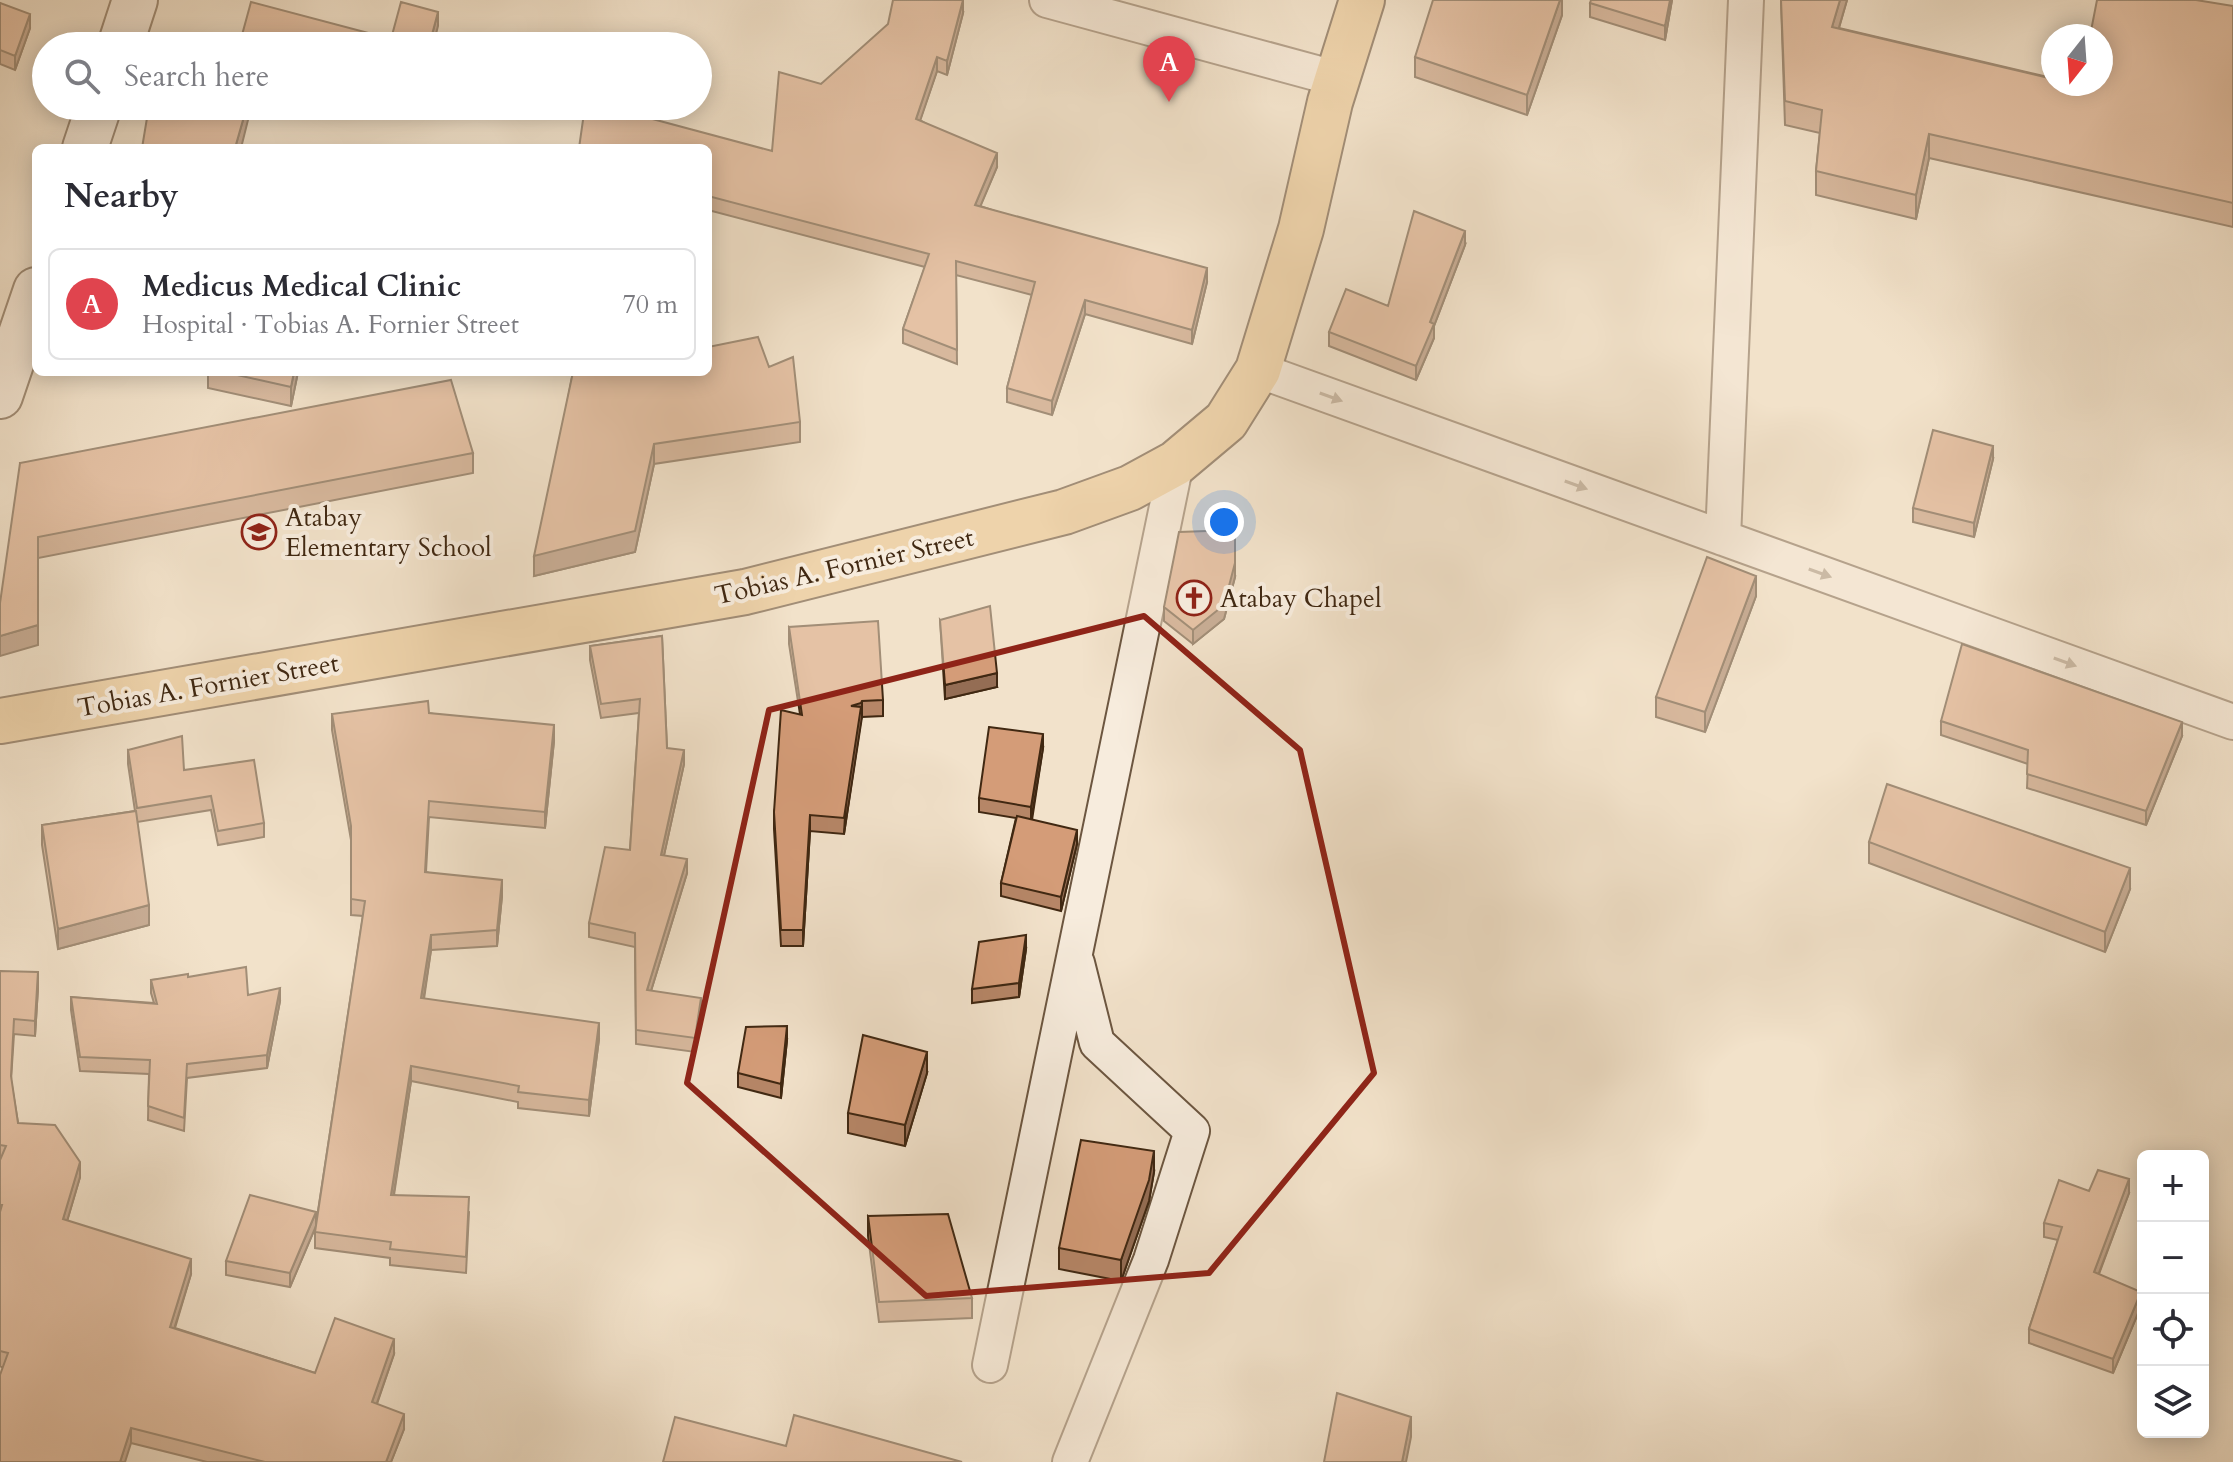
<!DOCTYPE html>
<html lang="en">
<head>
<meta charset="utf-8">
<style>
	:root { --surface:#fff; --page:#f2f2f3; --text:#2b2b33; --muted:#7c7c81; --line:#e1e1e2; --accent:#0b8043 }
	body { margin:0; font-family:Cardo,serif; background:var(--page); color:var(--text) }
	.controls { position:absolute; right:24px; bottom:24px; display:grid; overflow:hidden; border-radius:12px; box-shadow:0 4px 20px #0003 }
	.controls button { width:72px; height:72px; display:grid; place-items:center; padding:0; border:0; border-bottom:2px solid var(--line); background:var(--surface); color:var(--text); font:40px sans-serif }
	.compass { position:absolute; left:2041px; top:24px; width:72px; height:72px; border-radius:50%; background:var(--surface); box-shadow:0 4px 20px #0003; rotate:197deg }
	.you { position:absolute; left:1224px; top:522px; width:28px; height:28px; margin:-20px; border:6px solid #fff; border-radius:50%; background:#1a73e8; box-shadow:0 0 0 12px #1a73e833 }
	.badge { display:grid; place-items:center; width:52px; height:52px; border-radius:50%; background:var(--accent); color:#fff; font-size:26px; font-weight:700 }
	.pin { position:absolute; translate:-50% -66px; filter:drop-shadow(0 2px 4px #0008) }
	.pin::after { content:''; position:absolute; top:42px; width:28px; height:24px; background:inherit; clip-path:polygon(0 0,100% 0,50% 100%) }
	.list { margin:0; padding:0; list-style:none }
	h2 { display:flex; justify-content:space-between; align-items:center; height:104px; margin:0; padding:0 32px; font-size:34px }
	h2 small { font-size:26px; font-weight:400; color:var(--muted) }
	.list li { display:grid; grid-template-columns:52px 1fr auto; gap:24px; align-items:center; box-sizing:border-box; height:112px; margin:0 16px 16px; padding:0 16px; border:2px solid var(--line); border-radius:12px }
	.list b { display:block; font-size:30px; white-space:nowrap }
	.list p { margin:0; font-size:26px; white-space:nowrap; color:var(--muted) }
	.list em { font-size:26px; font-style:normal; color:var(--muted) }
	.icon { flex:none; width:44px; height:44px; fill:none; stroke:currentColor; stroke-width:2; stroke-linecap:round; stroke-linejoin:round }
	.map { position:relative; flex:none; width:2233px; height:1462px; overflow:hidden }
	.search { position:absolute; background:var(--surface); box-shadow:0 4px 20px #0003; left:32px; top:32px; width:680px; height:88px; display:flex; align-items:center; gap:20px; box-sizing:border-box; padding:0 28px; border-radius:44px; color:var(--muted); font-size:30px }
	.panel { position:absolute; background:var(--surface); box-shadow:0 4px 20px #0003; left:32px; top:144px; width:680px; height:232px; border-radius:12px }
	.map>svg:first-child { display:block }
</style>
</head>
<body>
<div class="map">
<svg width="2233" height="1462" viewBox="0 0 2233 1462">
	<rect width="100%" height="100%" fill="#f2e2cb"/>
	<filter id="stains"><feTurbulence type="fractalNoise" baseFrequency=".0025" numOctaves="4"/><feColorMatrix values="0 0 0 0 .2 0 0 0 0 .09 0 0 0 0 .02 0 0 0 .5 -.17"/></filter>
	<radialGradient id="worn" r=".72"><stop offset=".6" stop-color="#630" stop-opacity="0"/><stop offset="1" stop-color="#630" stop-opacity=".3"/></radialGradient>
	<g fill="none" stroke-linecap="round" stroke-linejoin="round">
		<g stroke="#6c5640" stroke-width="38">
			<path id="street" d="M1047,0L1338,79
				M1258,370L2233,722
				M1723,538L1746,0
				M990,1365L1176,463
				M1070,1462L1151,1260L1192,1131L1097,1043L1077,963"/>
		</g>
		<g stroke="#402812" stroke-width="48">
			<path id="secondary" d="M120,46L135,0
				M85,148L99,106
				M0,396L36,290"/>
		</g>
		<g stroke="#402812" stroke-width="48">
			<path id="primary" d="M0,721L745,592L1064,512L1130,488L1176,463L1226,421L1258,370L1301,229L1330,102L1362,0"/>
		</g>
		<use href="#street" stroke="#f7ecdd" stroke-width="34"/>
		<use href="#secondary" stroke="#f7ecdd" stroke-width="44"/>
		<use href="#primary" stroke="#e9c186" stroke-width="44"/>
	</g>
	<path fill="#b68667" stroke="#402812" stroke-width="2" d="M1562,0V15L1527,115L1415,77V57Z
		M1672,0L1665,40L1590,17V3Z
		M1781,0H1847L1839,28L2082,85L2233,6V227L1929,158L1916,219L1816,195V171L1820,133L1785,125Z
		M0,3L30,28L15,70L0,64Z
		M963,13L947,75L937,71L920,120L997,167L980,206L1207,282L1192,344L1085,314L1052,415L1007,402V388L1032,295L956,275L957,364L903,343V329L925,267L708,210V148L772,151L821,84Z
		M363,106H398L396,115Z
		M1465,245L1434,326V338L1416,380L1329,346V332L1388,306Z
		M769,367L800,422V442L654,464L635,552L534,576L573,372Z
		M208,372H298L291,406L208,388Z
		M473,453V473L38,558V645L20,463Z
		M1993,459L1974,537L1913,522V508Z
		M1235,577L1224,619L1193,644L1164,621V607Z
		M1756,596L1705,732L1656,717V697Z
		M940,620L997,687L945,699Z
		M789,627L883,700V716L862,717L861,720L844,834L810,831L803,946H781L774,829V812L800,714L789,644Z
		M662,636L667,748L684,764L664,855L687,873L651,991L701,1011L695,1052L636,1044L635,947L589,937V923L630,850L639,713L601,718L590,660V646Z
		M429,713L554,741L545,828L429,817L426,872L502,896L497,946L431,950L424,999L599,1039L589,1116L518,1108V1102L411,1081L394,1195L469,1212L466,1273L390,1265V1258L315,1248V1228L290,1287L226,1275V1261L316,1224L363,916L351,915V840L332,730V714Z
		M1941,721L2182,736L2146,825L2027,788L2028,764L1941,735Z
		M1043,748L1032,820L1077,844L1061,911L1001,896V883L1016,818L979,812V798Z
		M128,750L184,770L264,823V837L218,845L211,810L137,822L149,925L58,949L42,845V825L135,811L128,764Z
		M1869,842L2130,889L2105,952L1869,863Z
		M1026,949L1019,997L972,1003V989Z
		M0,971L38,988L35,1036L14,1034L11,1080L18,1123L80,1177L67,1221L191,1274L175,1328L315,1373L394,1354L377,1404L404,1429L391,1462H207L131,1443L0,1366Z
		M188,977L248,995L280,1001L267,1068L187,1078L184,1131L148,1120L149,1074L80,1071L71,1010V997L154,1003L151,993V980Z
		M787,1040L781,1098L738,1087V1073Z
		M927,1073L905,1146L848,1133V1113Z
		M1154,1172L1149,1201L1121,1281L1059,1269V1248Z
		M2089,1191L2129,1193L2099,1274L2141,1306L2113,1373L2029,1343V1329L2058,1240L2044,1237V1223Z
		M868,1216L972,1298V1318L879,1322L868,1236Z"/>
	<path fill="#946d54" stroke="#402812" stroke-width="2" d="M963,0V13L947,75V61Z
		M1560,0H1562V15L1527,115V95Z
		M1670,0H1672L1665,40V26Z
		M1840,0H1847L1832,51V27Z
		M438,12V26L433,46H429Z
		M30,14V28L15,70V56Z
		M937,57V71L916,133V119Z
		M247,106H249V116L241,148H235Z
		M1929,134V158L1916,219V195Z
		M997,153V167L975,219V205Z
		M1465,231V245L1434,326V338L1416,380V366L1430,322Z
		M1207,268V282L1192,344V330Z
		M1085,300V314L1052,415V401Z
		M294,372H298L291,406V387Z
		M654,444V464L635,552L534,576V556Z
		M1993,446V459L1974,537V523Z
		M1235,563V577L1224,619L1193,644V630Z
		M1756,576V596L1705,732V712Z
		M38,625V645L0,656V636Z
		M997,673V687L945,699V685Z
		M862,701V717L844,834L851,706Z
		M2182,722V736L2146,825V811Z
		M554,725V741L545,828V812Z
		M1043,734V748L1031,821V807Z
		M684,750V764L661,869V855Z
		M810,815V831L803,946V930Z
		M1077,830V844L1061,911V897Z
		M687,859V873L647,1004V990Z
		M2130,868V889L2105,952V932Z
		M502,880V896L497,946V930Z
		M149,905V925L58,949V929Z
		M431,935V950L421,1014V998Z
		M1026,935V949L1019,997V983Z
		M38,972V988L35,1036V1021Z
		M280,988V1001L267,1068V1055Z
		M701,998V1011L695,1052V1038Z
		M599,1023V1039L589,1116V1100Z
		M787,1026V1040L781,1098V1084Z
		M927,1052V1073L905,1146V1125Z
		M411,1066V1081L391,1211V1195Z
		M1154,1151V1172L1149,1201L1121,1281V1260Z
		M80,1162V1177L63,1235V1219Z
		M2129,1179V1193L2094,1286V1272Z
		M316,1212V1226L290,1287V1273Z
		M191,1259V1274L170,1342V1327Z
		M2141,1292V1306L2113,1373V1359Z
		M394,1339V1354L372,1417V1402Z
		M404,1414V1429L391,1462H386Z
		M1411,1417V1437L1406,1462H1402Z
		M131,1428V1443L125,1462H120Z"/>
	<path fill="#d49c78" stroke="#402812" stroke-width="2" d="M893,0H963L947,61L937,57L916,119L997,153L975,205L1207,268L1192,330L1085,300L1052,401L1007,388L1035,282L956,261L957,350L903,329L929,254L708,196V148H579L585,106H604L772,151L779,72L821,84L888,24Z
		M1433,0H1560L1527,95L1415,57Z
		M1591,0H1670L1665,26L1590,3Z
		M1781,0H1840L1832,27L2053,79V84H2076L2082,85V84H2101V36H2090L2097,0H2196L2233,6V203L1929,134L1916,195L1816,171L1822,110L1785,101Z
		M251,2L391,39L401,2L438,12L429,46H239Z
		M0,3L30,14L15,56L0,50Z
		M149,106H247L235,148H142Z
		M1414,211L1465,231L1430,322L1434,324L1416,366L1329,332L1346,289L1388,306Z
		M758,337L769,367L793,357L800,422L654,444L635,531L534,556L573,372H708V347Z
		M224,372H294L291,387Z
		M451,380L473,453L38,537V625L0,636V603L20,463Z
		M1933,430L1993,446L1974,523L1913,508Z
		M1235,530V563L1224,605L1193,630L1164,607L1179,532Z
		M1707,557L1756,576L1705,712L1656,697Z
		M990,606L997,673L945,685L940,620Z
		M878,621L883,700L862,701L861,703L851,706L861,707L844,818L810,815L803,930H781L774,812L781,710L802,715L789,627Z
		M662,636L667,748L684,750L661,855L687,859L647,990L701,998L695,1038L636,1030L635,933L589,923L605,847L630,850L640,699L601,704L590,646Z
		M1962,644L2182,722L2146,811L2027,774L2028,750L1941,721Z
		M428,701L429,713L554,725L545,812L429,801L425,872L502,880L497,930L431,935L421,998L599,1023L589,1100L518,1092L519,1086L411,1066L391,1195L469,1197L466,1257L390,1249L391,1242L315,1232L365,901L351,899V826L332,714Z
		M989,727L1043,734L1031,807L979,798Z
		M182,736L184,770L254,760L264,823L218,831L211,796L137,808L128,750Z
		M1887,784L2130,868L2105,932L1869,842Z
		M136,811L149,905L58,929L42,825Z
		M1017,816L1077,830L1061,897L1001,883Z
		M1026,935L1019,983L972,989L979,942Z
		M246,967L248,995L280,988L267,1055L187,1064L184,1118L148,1106L150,1060L80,1057L71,997L157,1004L151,980L188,974V977Z
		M0,971L38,972L35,1021L14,1019L11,1076L18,1123L55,1125L80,1162L63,1219L191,1259L170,1327L315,1373L335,1318L394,1339L372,1402L404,1414L386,1462H265L131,1428L120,1462H0V1375L8,1353L0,1351V1212L2,1205H0V1160L6,1146L0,1145Z
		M787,1026L781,1084L738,1073L746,1027Z
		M863,1035L927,1052L905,1125L848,1113Z
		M1081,1140L1154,1151L1149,1180L1121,1260L1059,1248Z
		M2098,1170L2129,1179L2094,1272L2141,1292L2113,1359L2029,1329L2062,1227L2044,1223L2059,1180L2089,1191Z
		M250,1195L316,1212L290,1273L226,1261Z
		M948,1214L972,1298L879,1302L868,1216Z
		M1337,1393L1411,1417L1402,1462H1324Z
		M794,1415L962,1462H663L675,1417L786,1446Z"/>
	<defs><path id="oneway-solid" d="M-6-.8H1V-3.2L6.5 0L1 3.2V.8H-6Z" transform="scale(2)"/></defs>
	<g fill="#9c8a78">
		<use href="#oneway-solid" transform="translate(1331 397) rotate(20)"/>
		<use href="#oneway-solid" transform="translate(1576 485) rotate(20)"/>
		<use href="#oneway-solid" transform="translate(1820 573) rotate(20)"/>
		<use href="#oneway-solid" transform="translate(2065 662) rotate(20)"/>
	</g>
	<path d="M0 0H2233V1462H0ZM1144,616L1300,750L1374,1073L1209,1273L926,1296L687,1083L769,710Z" fill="#f2e2cb" fill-opacity=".55" fill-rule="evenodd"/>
	<path fill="none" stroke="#8f2418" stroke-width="6" stroke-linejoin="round" d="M1144,616L1300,750L1374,1073L1209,1273L926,1296L687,1083L769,710Z"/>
	<defs>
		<g id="school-ring" transform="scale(1.8)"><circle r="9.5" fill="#f7ecdd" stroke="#8f2418" stroke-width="1.5"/><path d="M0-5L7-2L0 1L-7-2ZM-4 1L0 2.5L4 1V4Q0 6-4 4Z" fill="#8f2418"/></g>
		<g id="church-ring" transform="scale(1.8)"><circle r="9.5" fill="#f7ecdd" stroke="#8f2418" stroke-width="1.5"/><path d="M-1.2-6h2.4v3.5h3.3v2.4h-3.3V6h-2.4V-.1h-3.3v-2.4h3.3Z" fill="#8f2418"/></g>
	</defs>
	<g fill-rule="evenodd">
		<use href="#school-ring" x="259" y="532"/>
		<use href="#church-ring" x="1194" y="598"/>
	</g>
	<g text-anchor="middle" stroke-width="8" stroke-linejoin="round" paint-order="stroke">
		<g font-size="26" fill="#402812" stroke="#f7ecdd" text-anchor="start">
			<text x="285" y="526">Atabay<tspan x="285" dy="30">Elementary School</tspan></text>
			<text x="1220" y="607">Atabay Chapel</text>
		</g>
		<g font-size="26" fill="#402812" stroke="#f7ecdd">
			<text transform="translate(844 566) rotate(-13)" y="9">Tobias A. Fornier Street</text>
			<text transform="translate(208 685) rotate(-10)" y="9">Tobias A. Fornier Street</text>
		</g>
	</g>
	<rect width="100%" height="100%" filter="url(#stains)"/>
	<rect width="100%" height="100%" fill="url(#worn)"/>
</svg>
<div class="controls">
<button>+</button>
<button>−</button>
<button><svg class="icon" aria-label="locate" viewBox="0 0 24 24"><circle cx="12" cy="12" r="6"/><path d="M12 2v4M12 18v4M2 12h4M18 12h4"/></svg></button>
<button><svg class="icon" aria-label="layers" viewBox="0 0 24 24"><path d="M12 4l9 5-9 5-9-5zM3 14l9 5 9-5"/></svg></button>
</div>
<svg class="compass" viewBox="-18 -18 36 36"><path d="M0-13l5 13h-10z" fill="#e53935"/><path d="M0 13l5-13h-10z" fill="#7c7c81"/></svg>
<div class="you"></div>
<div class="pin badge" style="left:1169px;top:102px;background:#e0444e">A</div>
<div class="search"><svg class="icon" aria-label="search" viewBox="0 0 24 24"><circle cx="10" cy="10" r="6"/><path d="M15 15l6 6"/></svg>Search here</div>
<section class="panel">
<h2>Nearby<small></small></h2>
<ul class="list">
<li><span class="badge" style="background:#e0444e">A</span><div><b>Medicus Medical Clinic</b><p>Hospital · Tobias A. Fornier Street</p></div><em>70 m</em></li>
</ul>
</section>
</div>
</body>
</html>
